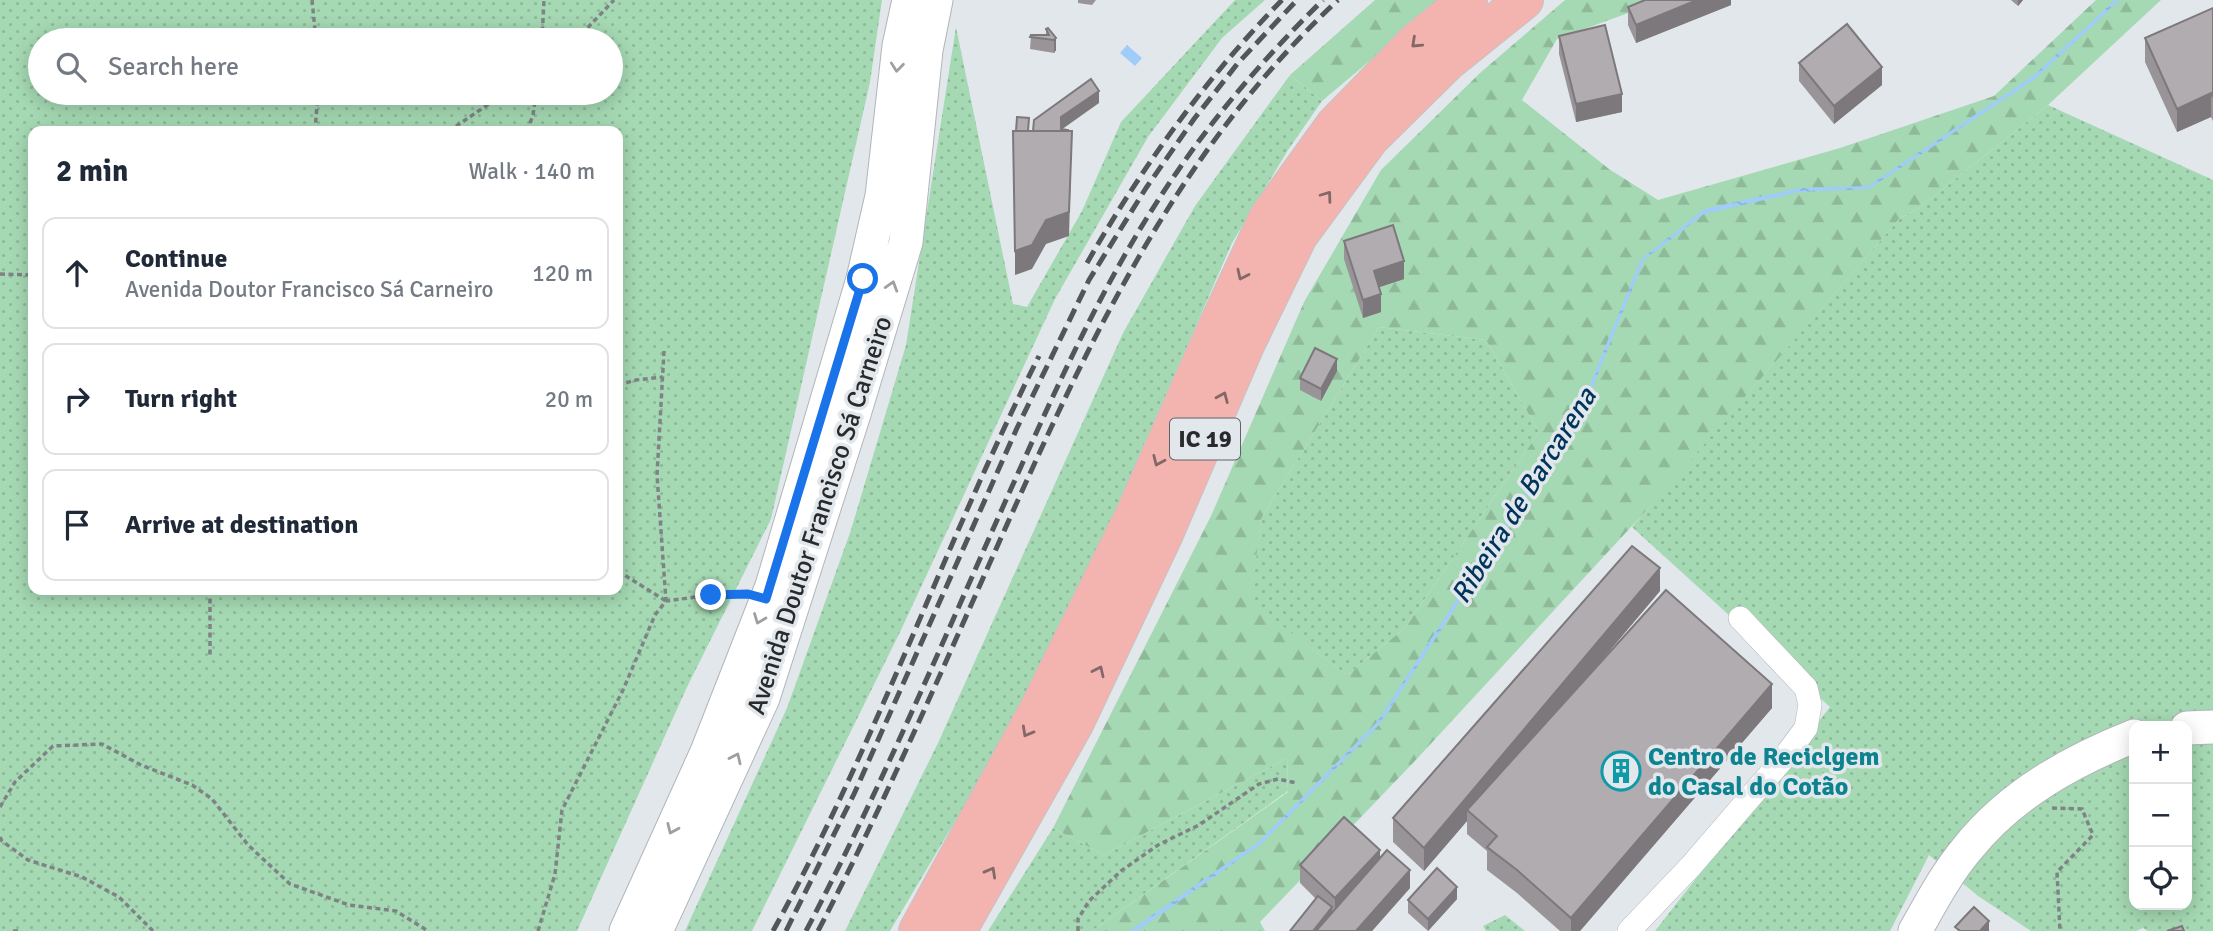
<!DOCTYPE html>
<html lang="en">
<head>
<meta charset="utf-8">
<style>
	:root { --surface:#fff; --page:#f6f6f7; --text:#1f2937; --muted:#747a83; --line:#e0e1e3 }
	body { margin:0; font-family:Signika,sans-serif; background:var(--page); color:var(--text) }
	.controls { position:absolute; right:21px; bottom:21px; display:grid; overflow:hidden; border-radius:14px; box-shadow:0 4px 18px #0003 }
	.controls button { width:63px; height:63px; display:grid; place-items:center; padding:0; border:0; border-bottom:2px solid var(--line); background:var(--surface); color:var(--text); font:35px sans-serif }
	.stop { position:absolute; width:21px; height:21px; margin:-16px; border:5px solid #1a73e8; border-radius:50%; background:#fff }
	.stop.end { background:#1a73e8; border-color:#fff; box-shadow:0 2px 7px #0008 }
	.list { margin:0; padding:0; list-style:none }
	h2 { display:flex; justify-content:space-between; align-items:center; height:91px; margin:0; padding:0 28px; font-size:30px }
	h2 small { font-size:23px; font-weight:400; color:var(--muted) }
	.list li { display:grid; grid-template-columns:46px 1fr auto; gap:21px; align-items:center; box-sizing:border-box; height:112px; margin:0 14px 14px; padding:0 14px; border:2px solid var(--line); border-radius:14px }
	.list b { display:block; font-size:26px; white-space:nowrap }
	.list p { margin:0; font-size:23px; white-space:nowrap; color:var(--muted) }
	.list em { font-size:23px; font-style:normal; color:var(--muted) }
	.icon { flex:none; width:38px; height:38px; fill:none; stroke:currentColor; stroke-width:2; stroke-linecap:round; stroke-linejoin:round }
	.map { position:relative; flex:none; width:2213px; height:931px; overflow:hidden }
	.search { position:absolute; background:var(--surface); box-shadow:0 4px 18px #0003; left:28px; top:28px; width:595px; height:77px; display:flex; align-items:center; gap:18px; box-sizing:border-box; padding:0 24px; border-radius:38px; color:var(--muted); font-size:26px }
	.panel { position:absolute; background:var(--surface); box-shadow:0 4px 18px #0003; left:28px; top:126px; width:595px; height:469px; border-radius:14px }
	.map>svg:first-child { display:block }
</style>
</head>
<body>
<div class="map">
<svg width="2213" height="931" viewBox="0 0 2213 931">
	<defs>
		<pattern id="grass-dots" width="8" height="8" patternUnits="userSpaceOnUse" patternTransform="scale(1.75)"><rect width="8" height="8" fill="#a5d9b3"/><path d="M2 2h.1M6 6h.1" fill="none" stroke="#8eba9a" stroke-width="1.8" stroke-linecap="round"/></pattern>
		<pattern id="forest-firs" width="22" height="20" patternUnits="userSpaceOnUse" patternTransform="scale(1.75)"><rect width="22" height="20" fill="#a5d9b3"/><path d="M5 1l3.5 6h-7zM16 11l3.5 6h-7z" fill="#8eba9a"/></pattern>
		<pattern id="water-ripples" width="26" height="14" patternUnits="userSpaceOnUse" patternTransform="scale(1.75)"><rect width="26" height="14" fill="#9fccf8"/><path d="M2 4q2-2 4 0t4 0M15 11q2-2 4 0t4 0" fill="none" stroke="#89afd5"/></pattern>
	</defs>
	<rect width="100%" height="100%" fill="#e2e7ec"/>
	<path fill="url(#grass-dots)" fill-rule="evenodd" d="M0,0H882L870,82L771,519L687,687L577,931H0ZM611,40V93H40V40ZM618,131V590H33V131Z
		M1235,0H1265L1222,38L1148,137L1055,299L901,630L752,931H685L787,708L851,530L906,345L956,27L1013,304L1027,307L1082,211L1121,122Z
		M1290,75L1322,101L1288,150L1232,243L1049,663L890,931H845L938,743L1123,333L1195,206Z
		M2048,105L2213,180V931H2148L2143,928L2136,931H2031L1978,896L1929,855L1890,931H1655L1830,707L1632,527L1899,219L1919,208ZM2134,726H2187V905H2134Z
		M1379,327L1486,340L1539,432L1405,628L1347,675L1250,602L1261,519Z
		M1287,758L1288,791L1092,931H988L1053,828L1104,855Z
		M1505,915L1525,931H1486L1483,926Z"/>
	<path fill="url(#forest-firs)" fill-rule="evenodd" d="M1375,0H1442L1322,101L1290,75Z
		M1565,0H1664L1557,39L1522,100L1609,169L1658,200L1840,148L1994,96L2096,0H2161L2048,105L1919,208L1899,219L1656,500L1413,763L1260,922L1265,931H1092L1288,792L1287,758L1104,855L1053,828L1211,516L1304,302L1381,170L1480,73ZM1379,327L1486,340L1539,432L1405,628L1347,675L1251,602L1261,519Z"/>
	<path fill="url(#water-ripples)" d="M2115,0H2120L2035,79L1869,189L1799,192L1704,214L1644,260L1582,413L1380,724L1261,844L1137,931H1129L1258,842L1377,722L1579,411L1641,259L1703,210L1708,208L1799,188L1868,186L2033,76Z
		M1127,45L1142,58L1135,66L1120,53Z"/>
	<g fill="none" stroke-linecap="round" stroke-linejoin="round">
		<g stroke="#b1b5ba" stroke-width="24">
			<path id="street" d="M1629,931L1691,866L1783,759L1806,728L1810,705L1806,688L1740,618"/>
		</g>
		<g stroke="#b1b5ba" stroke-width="35">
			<path id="secondary" d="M2187,728L2213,727
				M626,931L707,752L772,586L863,279L882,196L899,46L909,0
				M656,931L763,698L854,414L906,242L926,50L936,0
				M1915,931C1931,903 1946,874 1967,849C2010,795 2071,761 2134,736"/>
		</g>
		<g stroke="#c3c3c4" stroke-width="40">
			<path id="highway" d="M918,931L1040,707L1134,516L1215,332L1268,218L1335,125L1416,42L1468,0
				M957,931L1074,724L1163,536L1245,345L1298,236L1370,138L1447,62L1524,0"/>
		</g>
		<path stroke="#7f8386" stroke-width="3.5" stroke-dasharray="5 3.5" stroke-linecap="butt" d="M312,0L316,40
			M542,40L544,0
			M576,40L614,0
			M315,131L318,93
			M449,131L505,93
			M527,131L533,115L536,93
			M0,274L33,275
			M664,351L657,475L666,601
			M618,385L636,380L663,377
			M618,571L666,601
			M210,590V655
			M0,807L15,782L53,746L102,744L141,765L192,785L212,799L248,845L290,884L349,905L396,911L428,931
			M2052,808L2082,809L2093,835L2057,872L2060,931
			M0,837L2,841L28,860L82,877L119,897L153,931
			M13,931H21
			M538,931L555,874L562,810L623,690L655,615L666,601L711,595L741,594
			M1078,931V919L1089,901L1121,871L1158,845L1199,825L1259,784L1278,779L1297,783"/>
		<use href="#street" stroke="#fff" stroke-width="23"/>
		<use href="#secondary" stroke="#fff" stroke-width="33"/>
		<use href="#highway" stroke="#f3b4b0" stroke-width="38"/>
		<path stroke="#535658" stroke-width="5" stroke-dasharray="14 7" stroke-linecap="butt" d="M1087,263C1142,167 1205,79 1282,0
			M773,931C875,746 944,545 1039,356
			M786,931L854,794L1017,428L1089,280L1146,188L1194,119L1238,63L1297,0
			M806,931C881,788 944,639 1010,491C1059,382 1108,271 1177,172C1219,110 1269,53 1323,0
			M818,931C888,797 947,658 1009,520C1095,328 1181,147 1338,0"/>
	</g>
	<path fill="#989497" d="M1078,0H1096L1092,5L1078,3Z
		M1731,0V5L1636,43L1628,25V7Z
		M2011,0H2023L2018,6Z
		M2213,8V121L2211,117L2177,132L2145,62V38Z
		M1046,29L1056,38V50L1054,53L1030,49L1031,35H1046Z
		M1559,36L1622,112L1576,122L1559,54Z
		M1799,63L1882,85L1834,124L1799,81Z
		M1344,241L1404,279L1379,287L1381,312L1363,318L1344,259Z
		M1337,371L1321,401L1300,390V378Z
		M1660,591L1600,662L1772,708L1580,931H1560L1517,893L1487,870V851L1467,834V821L1424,871L1393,842V818Z
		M1380,859L1410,888L1372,931H1290L1316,899L1300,883V865Z
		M1457,899L1428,931L1408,913V900Z"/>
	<path fill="#7c787b" d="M1697,0H1731V5L1636,43V25Z
		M2018,0H2023L2018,6Z
		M1056,38V50L1054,53V40Z
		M1882,67V85L1834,124V106Z
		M1099,91V103L1061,130V117Z
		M2211,93V117L2177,132V109Z
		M1622,94V112L1576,122V104Z
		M1072,131L1069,236L1046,244L1032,269L1015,275V251Z
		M1404,261V279L1374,289V271Z
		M1381,294V312L1363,318V300Z
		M1337,359V371L1321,401V389Z
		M1660,568V591L1472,814L1467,810V821L1424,871V848Z
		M1772,684V708L1580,931H1571V918Z
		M1380,850V868L1335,916V898Z
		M1410,870V888L1372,931H1356Z
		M1457,887V899L1428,931V919Z
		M1332,907V920L1323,931H1313Z
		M1989,921V931H1980Z"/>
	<path fill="#b1acb0" stroke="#7c787b" stroke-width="2" d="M1645,0H1697L1636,25L1628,7Z
		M2213,8V97L2211,93L2177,109L2145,38Z
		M1847,24L1882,67L1834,106L1799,63Z
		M1605,25L1622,94L1576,104L1559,36Z
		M1048,28L1056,38L1054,40L1030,37L1031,35H1049L1046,29Z
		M1091,79L1099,91L1061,117V129L1068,130V131H1033L1034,120Z
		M1017,117L1029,118L1028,131H1016Z
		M1013,131H1072L1069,212L1046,220L1032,245L1015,251Z
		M1393,225L1404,261L1374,271L1381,294L1363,300L1344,241Z
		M1315,348L1337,359L1321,389L1300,378Z
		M1632,546L1660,568L1424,848L1393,818Z
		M1666,590L1772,684L1571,918L1517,870L1487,847L1497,836L1467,810Z
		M1344,817L1380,850L1335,898L1300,865Z
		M1387,850L1410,870L1356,931H1316Z
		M1437,868L1457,887L1428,919L1408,900Z
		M1318,896L1332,907L1313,931H1290Z
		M1974,907L1989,921L1980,931H1960L1955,927Z
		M2182,926L2184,931H2167Z"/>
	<defs><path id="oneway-chevron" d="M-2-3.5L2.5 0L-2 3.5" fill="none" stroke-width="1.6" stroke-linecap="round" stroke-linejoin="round" transform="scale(1.75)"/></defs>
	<g stroke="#836867">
		<use href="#oneway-chevron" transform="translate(1416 43) rotate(137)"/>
		<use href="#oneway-chevron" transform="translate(1327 196) rotate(-54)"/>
		<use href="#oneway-chevron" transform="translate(1242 275) rotate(115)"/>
		<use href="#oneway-chevron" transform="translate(1223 397) rotate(-67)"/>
		<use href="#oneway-chevron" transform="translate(1158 461) rotate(114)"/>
		<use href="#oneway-chevron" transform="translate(1099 671) rotate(-65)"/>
		<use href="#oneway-chevron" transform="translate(1027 732) rotate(119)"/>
		<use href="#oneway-chevron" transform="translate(991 872) rotate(-61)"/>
	</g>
	<g stroke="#9e9fa0">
		<use href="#oneway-chevron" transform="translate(897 67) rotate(96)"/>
		<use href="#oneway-chevron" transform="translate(892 286) rotate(-73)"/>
		<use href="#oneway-chevron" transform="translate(759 619) rotate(111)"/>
		<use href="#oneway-chevron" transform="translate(736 758) rotate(-65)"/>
		<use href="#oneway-chevron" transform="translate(672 829) rotate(114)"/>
	</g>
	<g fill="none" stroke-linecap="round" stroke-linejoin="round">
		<path stroke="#1a73e8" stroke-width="9" d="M711,595L748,594L766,599L863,279"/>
	</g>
	<defs>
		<g id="building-ring" transform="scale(2.0125)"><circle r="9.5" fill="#e2e7ec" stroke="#0f9aa8" stroke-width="1.5"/><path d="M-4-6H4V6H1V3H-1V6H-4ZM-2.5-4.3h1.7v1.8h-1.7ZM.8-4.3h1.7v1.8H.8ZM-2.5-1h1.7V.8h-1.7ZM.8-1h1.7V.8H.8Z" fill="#0f9aa8"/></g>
	</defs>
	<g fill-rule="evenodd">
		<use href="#building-ring" x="1621" y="771"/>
	</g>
	<g text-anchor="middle" stroke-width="7" stroke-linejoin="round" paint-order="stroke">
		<rect fill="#e2e7ec" stroke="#606366" stroke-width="2" x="1170" y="418.5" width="70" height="41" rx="5"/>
		<g font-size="24" font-weight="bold" fill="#282a2c">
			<text x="1205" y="447">IC 19</text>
		</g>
		<g font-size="26" fill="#282a2c" stroke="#e2e7ec">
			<text transform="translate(819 515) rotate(-72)" y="9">Avenida Doutor Francisco Sá Carneiro</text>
		</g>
		<g font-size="26" font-weight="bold" fill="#0d838f" stroke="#e2e7ec" text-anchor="start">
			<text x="1648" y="765">Centro de Reciclgem<tspan x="1648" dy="30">do Casal do Cotão</tspan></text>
		</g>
		<g font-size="28" font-style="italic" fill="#00345c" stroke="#e2e7ec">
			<text transform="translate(1523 495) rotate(-58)" y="10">Ribeira de Barcarena</text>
		</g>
	</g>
</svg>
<div class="controls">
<button>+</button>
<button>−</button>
<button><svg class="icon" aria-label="locate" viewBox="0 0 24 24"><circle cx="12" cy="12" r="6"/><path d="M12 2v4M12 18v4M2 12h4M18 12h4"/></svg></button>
</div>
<div class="stop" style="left:863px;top:279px"></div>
<div class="stop end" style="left:711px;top:595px"></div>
<div class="search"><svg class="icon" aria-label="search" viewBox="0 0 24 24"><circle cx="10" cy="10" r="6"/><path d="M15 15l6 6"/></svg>Search here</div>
<section class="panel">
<h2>2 min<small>Walk · 140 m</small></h2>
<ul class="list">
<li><svg class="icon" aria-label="ahead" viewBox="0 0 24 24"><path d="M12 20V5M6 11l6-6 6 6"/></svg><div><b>Continue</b><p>Avenida Doutor Francisco Sá Carneiro</p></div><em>120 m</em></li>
<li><svg class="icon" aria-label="right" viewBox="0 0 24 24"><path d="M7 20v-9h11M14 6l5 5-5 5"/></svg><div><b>Turn right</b></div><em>20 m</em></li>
<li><svg class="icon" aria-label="arrive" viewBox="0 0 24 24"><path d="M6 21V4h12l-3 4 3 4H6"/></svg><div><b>Arrive at destination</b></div></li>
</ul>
</section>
</div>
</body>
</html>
